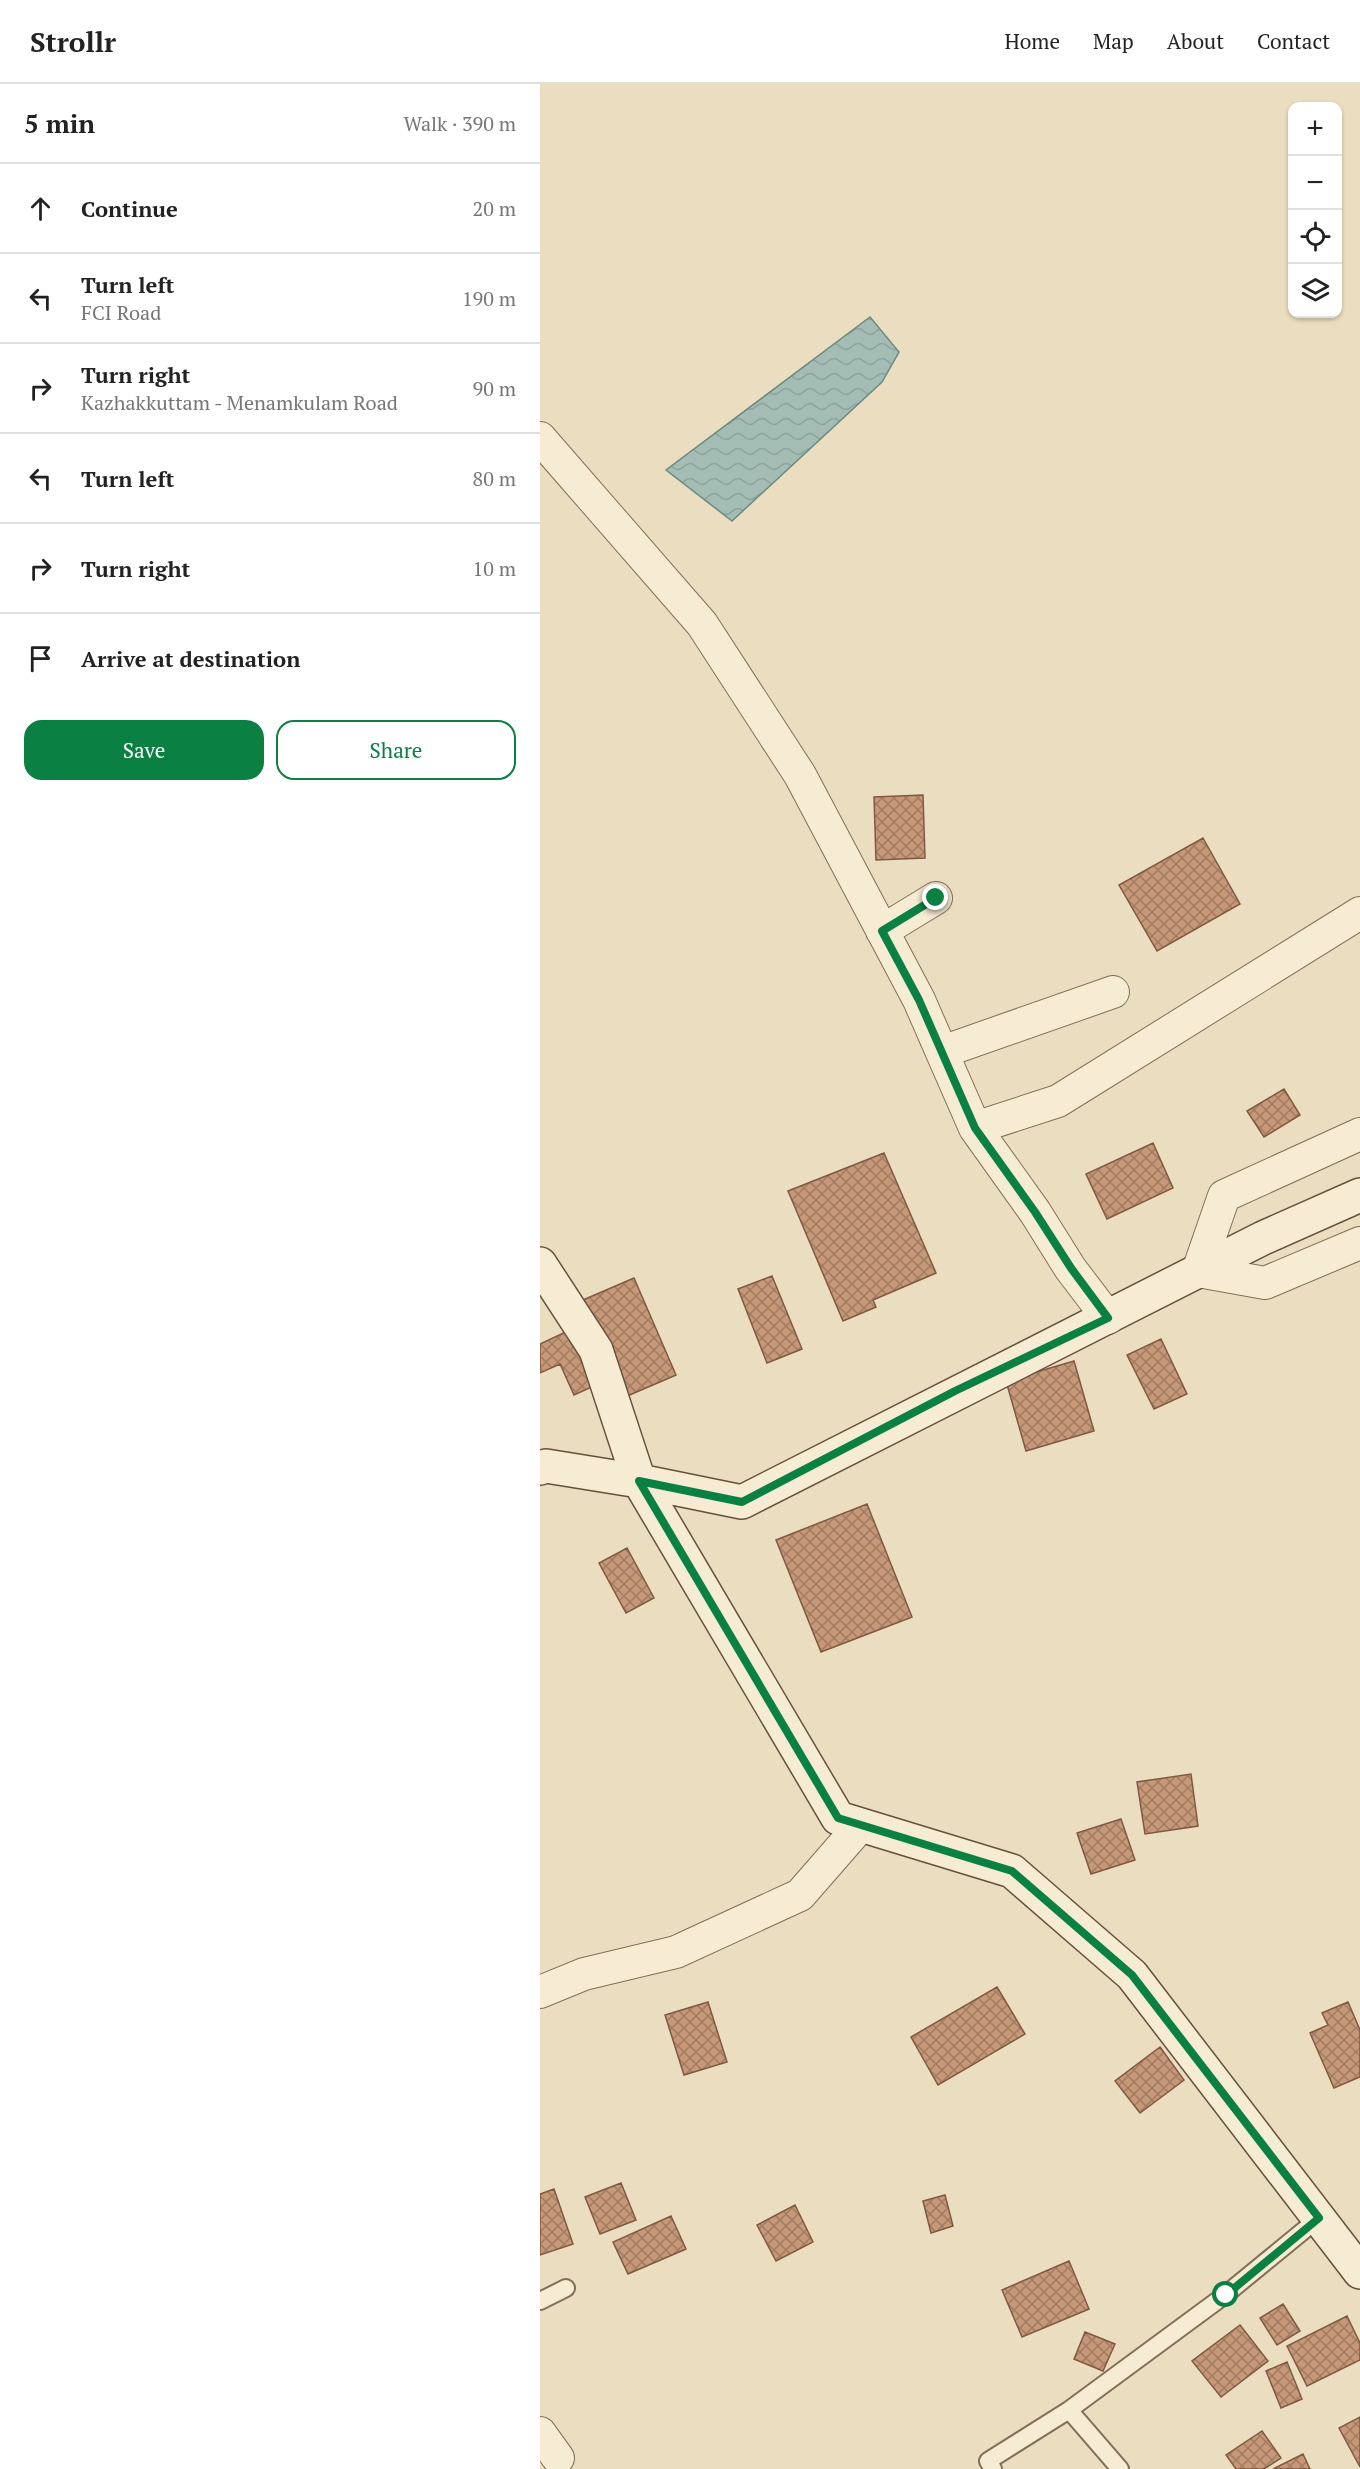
<!DOCTYPE html>
<html lang="en">
<head>
<meta charset="utf-8">
<style>
	:root { --surface:#fff; --page:#f6f6f6; --text:#222; --muted:#767676; --line:#e0e0e0; --accent:#0b8043 }
	body { margin:0; font-family:"PT Serif",serif; background:var(--page); color:var(--text) }
	.controls { position:absolute; right:18px; top:18px; display:grid; overflow:hidden; border-radius:12px; box-shadow:0 2px 4px #0004 }
	.controls button { width:54px; height:54px; display:grid; place-items:center; padding:0; border:0; border-bottom:2px solid var(--line); background:var(--surface); color:var(--text); font:30px sans-serif }
	.stop { position:absolute; width:18px; height:18px; margin:-14px; border:4px solid #0b8043; border-radius:50%; background:#fff }
	.stop.end { background:#0b8043; border-color:#fff; box-shadow:0 2px 6px #0008 }
	.list { margin:0; padding:0; list-style:none }
	h2 { display:flex; justify-content:space-between; align-items:center; height:78px; margin:0; padding:0 24px; font-size:26px }
	h2 small { font-size:20px; font-weight:400; color:var(--muted) }
	.list li { display:grid; grid-template-columns:39px 1fr auto; gap:18px; align-items:center; box-sizing:border-box; height:90px; padding:0 24px; border-top:2px solid var(--line) }
	.list b { display:block; font-size:22px; white-space:nowrap }
	.list p { margin:0; font-size:20px; white-space:nowrap; color:var(--muted) }
	.list em { font-size:20px; font-style:normal; color:var(--muted) }
	.actions { display:flex; gap:12px; padding:18px 24px }
	.actions a { flex:1; padding:14px 0; border:2px solid var(--accent); border-radius:18px; text-align:center; font-size:21px; color:var(--accent) }
	.actions .main { background:var(--accent); color:#fff }
	.icon { flex:none; width:33px; height:33px; fill:none; stroke:currentColor; stroke-width:2; stroke-linecap:round; stroke-linejoin:round }
	.map { position:relative; flex:none; width:820px; height:2385px; overflow:hidden }
	header { display:flex; align-items:center; gap:36px; box-sizing:border-box; height:84px; padding:0 30px; background:var(--surface); border-bottom:2px solid var(--line) }
	header strong { font-size:28px }
	nav { display:flex; gap:33px; margin-inline-start:auto; font-size:21px }
	main { display:flex }
	aside { flex:1; background:var(--surface) }
	.map>svg:first-child { display:block }
</style>
</head>
<body>
<header>
<strong>Strollr</strong>
<nav><a>Home</a><a>Map</a><a>About</a><a>Contact</a></nav>
</header>
<main>
<aside>
<h2>5 min<small>Walk · 390 m</small></h2>
<ul class="list">
<li><svg class="icon" aria-label="ahead" viewBox="0 0 24 24"><path d="M12 20V5M6 11l6-6 6 6"/></svg><div><b>Continue</b></div><em>20 m</em></li>
<li><svg class="icon" aria-label="left" viewBox="0 0 24 24"><path d="M17 20v-9H6M10 6l-5 5 5 5"/></svg><div><b>Turn left</b><p>FCI Road</p></div><em>190 m</em></li>
<li><svg class="icon" aria-label="right" viewBox="0 0 24 24"><path d="M7 20v-9h11M14 6l5 5-5 5"/></svg><div><b>Turn right</b><p>Kazhakkuttam - Menamkulam Road</p></div><em>90 m</em></li>
<li><svg class="icon" aria-label="left" viewBox="0 0 24 24"><path d="M17 20v-9H6M10 6l-5 5 5 5"/></svg><div><b>Turn left</b></div><em>80 m</em></li>
<li><svg class="icon" aria-label="right" viewBox="0 0 24 24"><path d="M7 20v-9h11M14 6l5 5-5 5"/></svg><div><b>Turn right</b></div><em>10 m</em></li>
<li><svg class="icon" aria-label="arrive" viewBox="0 0 24 24"><path d="M6 21V4h12l-3 4 3 4H6"/></svg><div><b>Arrive at destination</b></div></li>
</ul>
<div class="actions"><a class="main">Save</a><a>Share</a></div>
</aside>
<div class="map">
<svg width="820" height="2385" viewBox="0 0 820 2385">
	<defs>
		<pattern id="water-waves" width="16" height="10" patternUnits="userSpaceOnUse" patternTransform="scale(1.5)"><rect width="16" height="10" fill="#a3bdb5"/><path d="M0 5q4-4 8 0t8 0" fill="none" stroke="#8da29b"/></pattern>
		<pattern id="building-cross-hatch" width="8" height="8" patternUnits="userSpaceOnUse" patternTransform="scale(1.5)"><rect width="8" height="8" fill="#c79878"/><path d="M0 0l8 8M0 8l8-8" fill="none" stroke="#a27c62"/></pattern>
	</defs>
	<rect width="100%" height="100%" fill="#ebdec0"/>
	<path fill="url(#water-waves)" stroke="#6b8a82" stroke-width="1.5" d="M330,233L359,268L342,298L192,437L126,386Z"/>
	<path fill="url(#building-cross-hatch)" stroke="#815941" stroke-width="1.5" d="M383,711L385,774L336,776L334,713Z
		M663,754L700,820L617,867L579,801Z
		M744,1005L760,1031L724,1053L707,1027Z
		M613,1059L633,1104L567,1135L546,1090Z
		M344,1069L396,1189L333,1216L336,1223L303,1237L248,1107Z
		M232,1192L262,1265L227,1279L198,1205Z
		M94,1194L136,1291L85,1313L43,1216Z
		M36,1243L63,1298L34,1311L20,1280L0,1289V1260Z
		M621,1255L647,1310L614,1325L587,1271Z
		M534,1277L554,1347L486,1367L466,1297Z
		M327,1420L372,1533L281,1568L236,1456Z
		M87,1464L114,1514L86,1529L59,1479Z
		M651,1690L658,1742L605,1750L597,1698Z
		M581,1735L595,1776L551,1790L537,1749Z
		M457,1903L485,1950L398,2001L371,1953Z
		M168,1918L187,1978L144,1991L125,1931Z
		M808,1918L820,1946V1993L794,2004L770,1949L788,1941L782,1929Z
		M620,1963L644,1996L600,2029L575,1997Z
		M81,2099L96,2136L60,2150L45,2113Z
		M14,2105L33,2160L0,2171V2110Z
		M405,2111L413,2142L391,2149L383,2117Z
		M255,2121L273,2158L236,2177L217,2141Z
		M131,2132L146,2165L88,2190L73,2158Z
		M529,2177L549,2225L482,2253L462,2206Z
		M743,2220L760,2247L737,2261L720,2234Z
		M807,2232L820,2259V2276L767,2302L747,2262Z
		M700,2241L728,2277L681,2313L652,2277Z
		M545,2248L575,2260L563,2287L534,2275Z
		M747,2278L762,2315L741,2324L726,2287Z
		M820,2333V2383L799,2344Z
		M722,2347L741,2374L724,2385H696L686,2371Z
		M763,2370L770,2385H733Z"/>
	<g fill="none" stroke-linecap="round" stroke-linejoin="round">
		<g stroke="#836f59" stroke-width="20">
			<path id="lane" d="M0,2217L26,2204
				M529,2326L580,2385
				M453,2385L448,2377L529,2326L685,2211L779,2134"/>
		</g>
		<g stroke="#836f59" stroke-width="34">
			<path id="street" d="M0,354L162,540L260,691L379,916L435,1044L495,1128L530,1184L568,1234
				M342,847L396,814
				M402,968L573,908
				M435,1044L518,1017L820,829
				M820,1050L684,1112L658,1187L725,1199L820,1159
				M0,1908L44,1890L136,1868L260,1811L321,1741
				M0,2349L18,2374"/>
		</g>
		<g stroke="#65503d" stroke-width="36">
			<path id="secondary" d="M0,1180L56,1266L99,1397L298,1734L472,1787L592,1891L820,2188
				M0,1384L6,1382L99,1397L202,1418L723,1154L820,1111"/>
		</g>
		<use href="#lane" stroke="#f6ebd3" stroke-width="16"/>
		<use href="#street" stroke="#f6ebd3" stroke-width="32"/>
		<use href="#secondary" stroke="#f6ebd3" stroke-width="33"/>
	</g>
	<g fill="none" stroke-linecap="round" stroke-linejoin="round">
		<path stroke="#0b8043" stroke-width="8" d="M396,814L342,847L379,916L435,1044L495,1128L531,1184L568,1234L415,1307L202,1418L99,1397L298,1734L472,1787L592,1891L779,2134L686,2211"/>
	</g>
</svg>
<div class="controls">
<button>+</button>
<button>−</button>
<button><svg class="icon" aria-label="locate" viewBox="0 0 24 24"><circle cx="12" cy="12" r="6"/><path d="M12 2v4M12 18v4M2 12h4M18 12h4"/></svg></button>
<button><svg class="icon" aria-label="layers" viewBox="0 0 24 24"><path d="M12 4l9 5-9 5-9-5zM3 14l9 5 9-5"/></svg></button>
</div>
<div class="stop" style="left:686px;top:2211px"></div>
<div class="stop end" style="left:396px;top:814px"></div>
</div>
</main>
</body>
</html>
